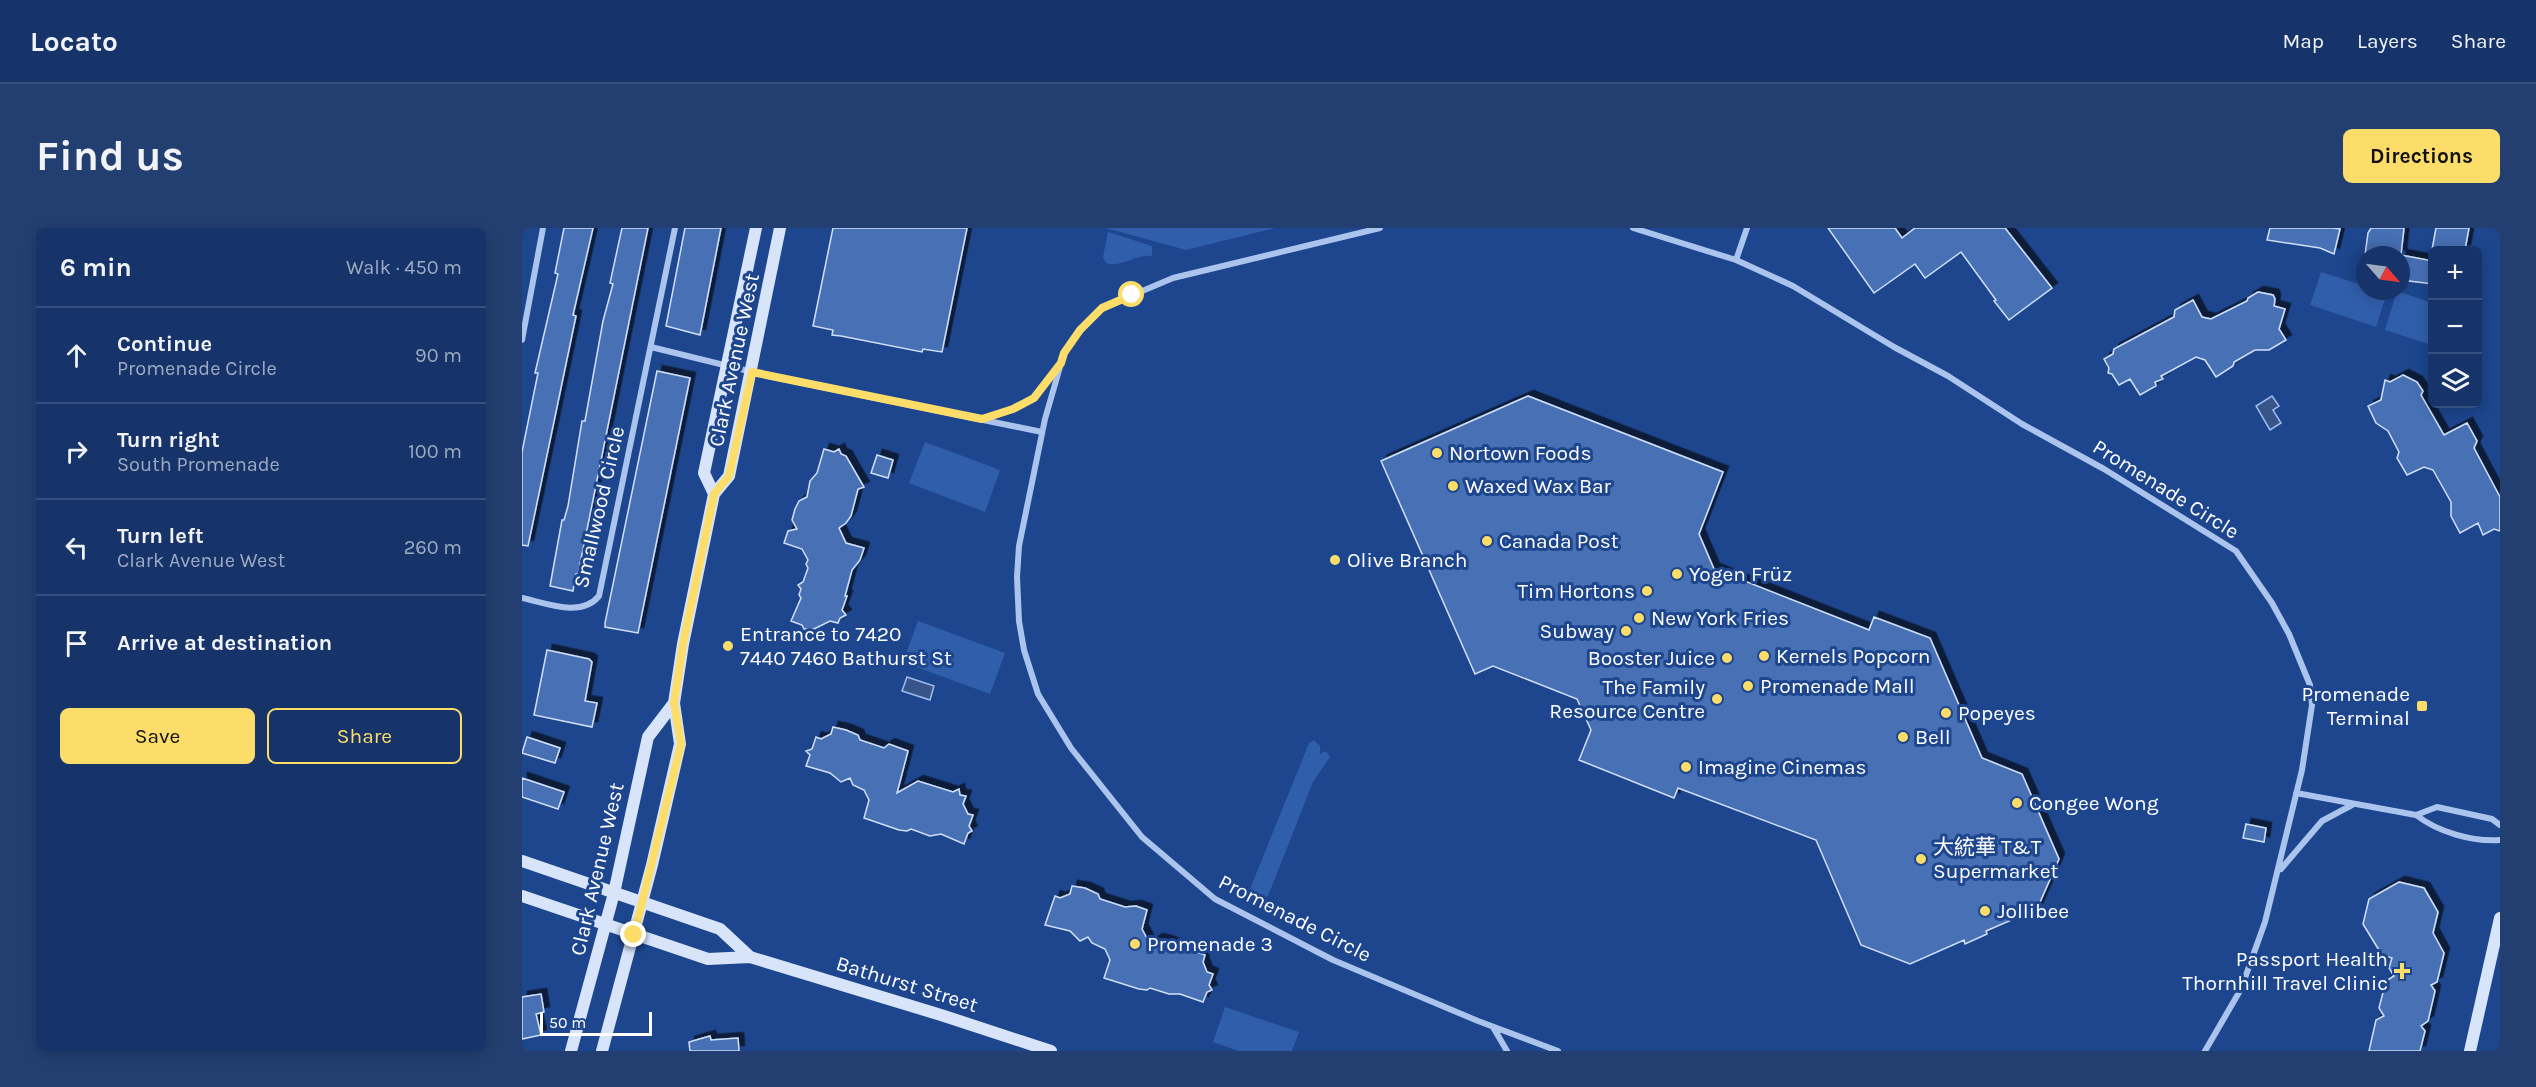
<!DOCTYPE html>
<html lang="en">
<head>
<meta charset="utf-8">
<style>
	:root { --surface:#16346a; --page:#233f72; --text:#f1f3f6; --muted:#9eaac1; --line:#354f7e; --accent:#fcdd6a }
	body { margin:0; font-family:Karla,"Noto Sans SC",sans-serif; background:var(--page); color:var(--text) }
	.controls { position:absolute; right:18px; top:18px; display:grid; overflow:hidden; border-radius:9px; box-shadow:0 3px 15px #0003 }
	.controls button { width:54px; height:54px; display:grid; place-items:center; padding:0; border:0; border-bottom:2px solid var(--line); background:var(--surface); color:var(--text); font:30px sans-serif }
	.compass { position:absolute; left:1834px; top:18px; width:54px; height:54px; border-radius:50%; background:var(--surface); box-shadow:0 3px 15px #0003; rotate:118deg }
	.scale { position:absolute; left:18px; bottom:15px; width:112px; box-sizing:border-box; padding-left:6px; border:3px solid #fff; border-top:0; font-size:16px; line-height:21px; white-space:nowrap; color:#fff; -webkit-text-stroke:4px #1d468e; paint-order:stroke }
	.stop { position:absolute; width:18px; height:18px; margin:-14px; border:4px solid #fcdd6a; border-radius:50%; background:#fff }
	.stop.end { background:#fcdd6a; border-color:#fff; box-shadow:0 2px 6px #0008 }
	.list { margin:0; padding:0; list-style:none }
	h2 { display:flex; justify-content:space-between; align-items:center; height:78px; margin:0; padding:0 24px; font-size:26px }
	h2 small { font-size:20px; font-weight:400; color:var(--muted) }
	.list li { display:grid; grid-template-columns:39px 1fr auto; gap:18px; align-items:center; box-sizing:border-box; height:96px; padding:0 24px; border-top:2px solid var(--line) }
	.list b { display:block; font-size:22px; white-space:nowrap }
	.list p { margin:0; font-size:20px; white-space:nowrap; color:var(--muted) }
	.list em { font-size:20px; font-style:normal; color:var(--muted) }
	.actions { display:flex; gap:12px; padding:18px 24px }
	.actions a { flex:1; padding:14px 0; border:2px solid var(--accent); border-radius:9px; text-align:center; font-size:21px; color:var(--accent) }
	.actions .main { background:var(--accent); color:#111 }
	.icon { flex:none; width:33px; height:33px; fill:none; stroke:currentColor; stroke-width:2; stroke-linecap:round; stroke-linejoin:round }
	.map { position:relative; flex:none; width:1978px; height:823px; overflow:hidden; border-radius:9px }
	header { display:flex; align-items:center; gap:36px; box-sizing:border-box; height:84px; padding:0 30px; background:var(--surface); border-bottom:2px solid var(--line) }
	header strong { font-size:28px }
	nav { display:flex; gap:33px; margin-inline-start:auto; font-size:21px }
	.intro { display:flex; align-items:center; justify-content:space-between; box-sizing:border-box; height:144px; padding:0 36px }
	h1 { margin:0; font-size:42px }
	.button { padding:15px 27px; border-radius:9px; background:var(--accent); color:#111; font-size:21px; font-weight:700 }
	main { display:flex; gap:36px; padding:0 36px }
	aside { flex:1; background:var(--surface); border-radius:9px; box-shadow:0 3px 15px #0003 }
	.map>svg:first-child { display:block }
</style>
</head>
<body>
<header>
<strong>Locato</strong>
<nav><a>Map</a><a>Layers</a><a>Share</a></nav>
</header>
<div class="intro"><h1>Find us</h1><a class="button">Directions</a></div>
<main>
<aside>
<h2>6 min<small>Walk · 450 m</small></h2>
<ul class="list">
<li><svg class="icon" aria-label="ahead" viewBox="0 0 24 24"><path d="M12 20V5M6 11l6-6 6 6"/></svg><div><b>Continue</b><p>Promenade Circle</p></div><em>90 m</em></li>
<li><svg class="icon" aria-label="right" viewBox="0 0 24 24"><path d="M7 20v-9h11M14 6l5 5-5 5"/></svg><div><b>Turn right</b><p>South Promenade</p></div><em>100 m</em></li>
<li><svg class="icon" aria-label="left" viewBox="0 0 24 24"><path d="M17 20v-9H6M10 6l-5 5 5 5"/></svg><div><b>Turn left</b><p>Clark Avenue West</p></div><em>260 m</em></li>
<li><svg class="icon" aria-label="arrive" viewBox="0 0 24 24"><path d="M6 21V4h12l-3 4 3 4H6"/></svg><div><b>Arrive at destination</b></div></li>
</ul>
<div class="actions"><a class="main">Save</a><a>Share</a></div>
</aside>
<div class="map">
<svg width="1978" height="823" viewBox="0 0 1978 823">
	<defs>
		<filter id="shadow"><feDropShadow dx="5.5" dy="-5.5" stdDeviation="0" flood-color="#0009"/></filter>
	</defs>
	<rect width="100%" height="100%" fill="#1d468e"/>
	<path fill="#315eab" d="M584,0H753L664,22Z
		M586,4L630,18V28C614,26 600,40 584,35L581,29Z
		M1799,44L1843,58V63L1865,65L1854,99L1788,77Z
		M1875,63L1910,75V117L1863,102Z
		M403,214L478,242L463,284L387,255Z
		M396,393L483,425L468,466L381,434Z
		M792,512L798,518V526L804,523L808,529L791,554L746,668L736,675L727,674L717,665V657L728,661L787,515Z
		M703,779L777,804L770,823H717L691,814Z"/>
	<path fill="#38558a" stroke="#9ebdef" stroke-width="1.5" d="M1750,168L1757,178L1751,182L1759,195L1748,202L1734,178Z
		M385,449L412,458L408,472L380,463Z"/>
	<path fill="#466fb5" stroke="#d1e0f9" stroke-width="1.5" filter="url(#shadow)" d="M42,0H71L51,87L54,88L6,318L0,317V224L16,145H13L36,46L33,45Z
		M100,0H126L56,346H54L51,363L28,358L40,292H42L46,278L60,193H63L81,93L91,56L88,55Z
		M163,0H199L178,107L144,98Z
		M311,0H445L420,124L401,121L400,124L319,108L310,107L311,102L291,98Z
		M1306,0H1373L1380,10L1393,0H1483L1530,60L1487,92L1472,73L1474,72L1439,24L1403,50L1393,36L1352,65Z
		M1748,0H1811L1818,1L1812,26L1798,20L1745,12Z
		M1849,0H1882L1879,27H1843L1846,5Z
		M1914,0H1947L1943,22H1911L1909,27Z
		M1879,27L1911,33V56L1879,52Z
		M1736,64L1751,67L1753,71L1752,78L1763,81L1757,101L1764,112L1747,122H1733L1712,134L1711,138L1694,149L1683,132L1674,129L1639,148L1641,151L1633,154L1634,158L1618,167L1608,151L1597,157L1590,146L1586,145L1587,140L1582,131L1591,126L1592,121L1652,89L1653,82L1671,72L1680,89L1689,91L1725,73L1726,70Z
		M135,143L168,150L116,405L83,399V395Z
		M1881,147L1895,154L1901,163L1899,167L1922,207L1945,195L1955,213L1952,220L1978,269V303L1972,301L1961,307L1956,295L1938,305L1929,288V274L1911,242L1902,239L1885,247L1875,230L1877,224L1866,203L1854,195L1846,178L1859,172L1863,152L1868,154Z
		M1006,168L1201,244L1177,306L1192,341L1347,402L1352,389L1408,410L1460,530L1500,546L1537,631L1515,681L1464,703L1465,706L1443,716L1442,712L1388,736L1339,717L1294,612L1156,560L1152,570L1057,532L1069,502L1055,471L971,438L953,446L859,233Z
		M302,221L312,224L317,221L319,226L324,228L342,259L336,261L329,288L324,295L317,300L324,315L342,320L338,332L330,342L323,368H325L320,382L324,387L318,390L316,395L308,393L292,401H282L280,397L269,393L279,370L277,367L279,361L276,357L281,354L286,340L284,336L286,332L280,321L262,315L266,303L275,301L270,292L273,281L277,273L285,269L288,253L295,245Z
		M355,227L371,232L366,250L349,245Z
		M25,422L67,431L70,434L63,473L75,475L70,499L12,487Z
		M311,499L324,502L336,507L338,512L362,520L367,516L386,523L375,565L396,553L431,564L437,561L438,567L444,568L441,576L446,586L451,587L447,598L450,603L446,605L442,616L419,606L408,608L389,601L385,603L377,602L342,590L347,572L342,562L331,557L328,550L319,554L308,545L284,538L288,527L284,523L290,521L294,509L299,511L309,506Z
		M5,509L38,520L33,535L0,525Z
		M0,550L42,564L36,581L0,569Z
		M1724,596L1744,600L1742,614L1721,610Z
		M1877,654L1902,660L1916,684L1911,705L1922,725L1915,754L1909,757L1913,763L1906,793L1899,798L1903,803L1898,823H1847L1854,792L1862,788L1857,780L1864,753L1872,748L1867,740L1870,730L1860,727L1841,696L1847,671Z
		M550,658L563,660L576,666L578,671L603,679L614,678L625,682L620,701L628,716L635,711L644,713L683,727L681,734L685,744L691,746L687,757L690,762L685,764L681,774L658,766H647L628,760L625,762L617,761L582,750L588,732L583,721L570,715L566,709L558,713L548,703L523,697L533,668L538,670L548,666Z
		M19,766L22,784L14,786L19,807L0,811V769Z
		M188,808L189,812L216,810L217,823H168L167,814Z"/>
	<g fill="none" stroke-linecap="round" stroke-linejoin="round">
		<path stroke="#abc4ed" stroke-width="6" d="M858,0L651,50L580,80L558,102L542,125L523,191L497,318L495,349L497,393L502,422L516,466L549,520L620,609L693,671L811,732L956,793L1036,823
			M1111,0L1214,32L1271,58L1372,119L1426,148L1500,196L1582,241L1714,323L1750,375L1767,406L1788,457L1790,477L1780,542L1743,694L1719,761L1683,823
			M1214,32L1225,0
			M0,112L21,0
			M129,119L251,149L520,204
			M462,191L491,181L511,170L537,138
			M0,370C24,375 59,390 77,368L153,0
			M1774,565L1894,587C1916,604 1950,614 1978,612
			M1894,587L1915,579L1970,591L1978,597
			M1759,641L1800,593L1830,577
			M971,799L985,823"/>
		<path stroke="#d7e4f9" stroke-width="12" d="M192,266L182,245L234,0
			M0,633L198,701L228,729
			M0,668L186,731L228,729L419,787L529,823
			M49,823L92,665L126,509L152,475
			M80,823L130,637L158,516L152,475L161,416L192,266L207,248L258,0
			M1948,823L1978,690"/>
	</g>
	<g fill="none" stroke-linecap="round" stroke-linejoin="round">
		<path stroke="#fcdd6a" stroke-width="8" d="M112,707L159,516L152,475L161,416L192,266L207,248L230,144L460,191L491,181L512,170L539,135L542,125L558,102L580,80L610,67"/>
	</g>
	<g fill="#fcdd6a" stroke="#1d468e" stroke-width="2">
		<circle cx="915" cy="225" r="6"/>
		<circle cx="931" cy="258" r="6"/>
		<circle cx="965" cy="313" r="6"/>
		<circle cx="813" cy="332" r="6"/>
		<circle cx="1155" cy="346" r="6"/>
		<circle cx="1125" cy="363" r="6"/>
		<circle cx="1117" cy="390" r="6"/>
		<circle cx="1104" cy="403" r="6"/>
		<circle cx="206" cy="418" r="6"/>
		<circle cx="1242" cy="428" r="6"/>
		<circle cx="1205" cy="430" r="6"/>
		<circle cx="1226" cy="458" r="6"/>
		<circle cx="1195" cy="471" r="6"/>
		<rect x="1894" y="472" width="12" height="12" rx="3"/>
		<circle cx="1424" cy="485" r="6"/>
		<circle cx="1381" cy="509" r="6"/>
		<circle cx="1164" cy="539" r="6"/>
		<circle cx="1495" cy="575" r="6"/>
		<circle cx="1399" cy="631" r="6"/>
		<circle cx="1463" cy="683" r="6"/>
		<circle cx="613" cy="716" r="6"/>
		<path d="M1877 734h6v6h6v6h-6v6h-6v-6h-6v-6h6z"/>
	</g>
	<g text-anchor="middle" stroke-width="6" stroke-linejoin="round" paint-order="stroke">
		<g font-size="21" fill="#fff" stroke="#1d468e">
			<text transform="translate(212 132) rotate(-78)" y="7">Clark Avenue West</text>
			<text transform="translate(1644 261) rotate(32)" y="7">Promenade Circle</text>
			<text transform="translate(77 279) rotate(-77)" y="7">Smallwood Circle</text>
			<text transform="translate(75 641) rotate(-77)" y="7">Clark Avenue West</text>
			<text transform="translate(773 690) rotate(27)" y="7">Promenade Circle</text>
			<text transform="translate(385 756) rotate(17)" y="7">Bathurst Street</text>
		</g>
		<g font-size="21" fill="#fff" stroke="#1d468e" text-anchor="start">
			<text x="927" y="232">Nortown Foods</text>
			<text x="943" y="265">Waxed Wax Bar</text>
			<text x="977" y="320">Canada Post</text>
			<text x="825" y="339">Olive Branch</text>
			<text x="1167" y="353">Yogen Früz</text>
			<text x="1113" y="370" text-anchor="end">Tim Hortons</text>
			<text x="1129" y="397">New York Fries</text>
			<text x="1092" y="410" text-anchor="end">Subway</text>
			<text x="218" y="413">Entrance to 7420<tspan x="218" dy="24">7440 7460 Bathurst St</tspan></text>
			<text x="1254" y="435">Kernels Popcorn</text>
			<text x="1193" y="437" text-anchor="end">Booster Juice</text>
			<text x="1238" y="465">Promenade Mall</text>
			<text x="1183" y="466" text-anchor="end">The Family<tspan x="1183" dy="24">Resource Centre</tspan></text>
			<text x="1888" y="473" text-anchor="end">Promenade<tspan x="1888" dy="24">Terminal</tspan></text>
			<text x="1436" y="492">Popeyes</text>
			<text x="1393" y="516">Bell</text>
			<text x="1176" y="546">Imagine Cinemas</text>
			<text x="1507" y="582">Congee Wong</text>
			<text x="1411" y="626">大統華 T&amp;T<tspan x="1411" dy="24">Supermarket</tspan></text>
			<text x="1475" y="690">Jollibee</text>
			<text x="625" y="723">Promenade 3</text>
			<text x="1866" y="738" text-anchor="end">Passport Health<tspan x="1866" dy="24">Thornhill Travel Clinic</tspan></text>
		</g>
	</g>
</svg>
<div class="controls">
<button>+</button>
<button>−</button>
<button><svg class="icon" aria-label="layers" viewBox="0 0 24 24"><path d="M12 4l9 5-9 5-9-5zM3 14l9 5 9-5"/></svg></button>
</div>
<svg class="compass" viewBox="-18 -18 36 36"><path d="M0-13l5 13h-10z" fill="#e53935"/><path d="M0 13l5-13h-10z" fill="#9eaac1"/></svg>
<div class="scale">50 m</div>
<div class="stop" style="left:610px;top:67px"></div>
<div class="stop end" style="left:112px;top:707px"></div>
</div>
</main>
</body>
</html>
